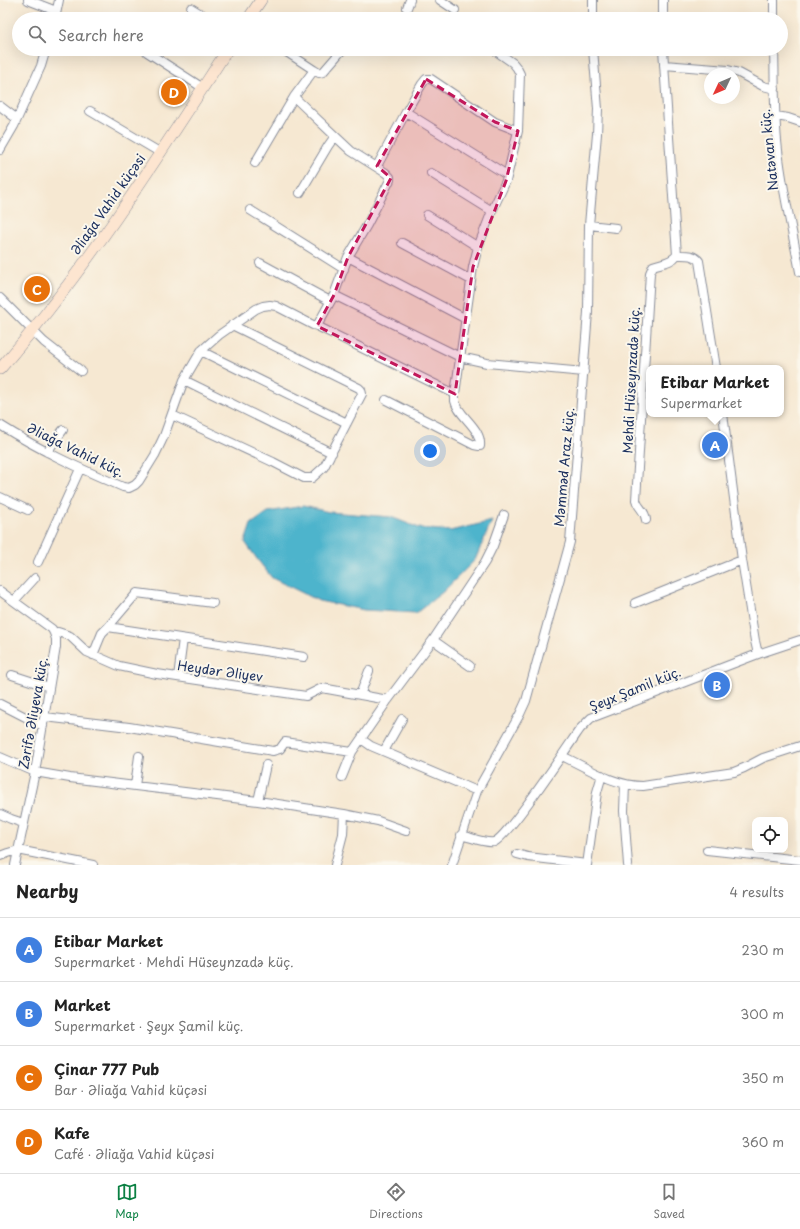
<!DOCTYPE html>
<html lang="en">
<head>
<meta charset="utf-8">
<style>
	:root { --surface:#fff; --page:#f2f2f2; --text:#222; --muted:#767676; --line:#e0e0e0; --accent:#0b8043 }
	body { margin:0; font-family:"Playpen Sans",sans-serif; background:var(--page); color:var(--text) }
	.controls { position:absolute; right:12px; bottom:12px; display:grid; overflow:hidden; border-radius:8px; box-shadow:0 4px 16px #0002 }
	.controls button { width:36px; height:36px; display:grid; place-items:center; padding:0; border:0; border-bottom:1px solid var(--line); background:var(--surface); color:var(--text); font:20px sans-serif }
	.compass { position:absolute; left:704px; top:68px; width:36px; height:36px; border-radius:50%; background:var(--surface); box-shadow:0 4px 16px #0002; rotate:226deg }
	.you { position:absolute; left:430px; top:451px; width:14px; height:14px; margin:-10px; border:3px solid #fff; border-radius:50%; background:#1a73e8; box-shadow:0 0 0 6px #1a73e833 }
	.badge { display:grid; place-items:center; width:26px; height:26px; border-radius:50%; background:var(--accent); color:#fff; font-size:13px; font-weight:700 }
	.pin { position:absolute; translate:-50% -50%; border:2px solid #fff; box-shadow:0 1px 4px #0006 }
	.popup { position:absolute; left:646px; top:365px; width:138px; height:52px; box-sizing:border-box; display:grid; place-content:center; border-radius:8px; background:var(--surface); filter:drop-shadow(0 1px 3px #0005); font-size:13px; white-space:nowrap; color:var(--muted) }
	.popup b { font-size:15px; color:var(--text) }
	.popup::after { content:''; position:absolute; left:50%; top:100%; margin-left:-8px; border:8px solid transparent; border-top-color:var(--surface) }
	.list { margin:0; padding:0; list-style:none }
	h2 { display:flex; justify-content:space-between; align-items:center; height:52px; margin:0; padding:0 16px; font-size:17px }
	h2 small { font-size:13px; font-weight:400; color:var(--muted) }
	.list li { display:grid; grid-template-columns:26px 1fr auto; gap:12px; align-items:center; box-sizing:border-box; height:64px; padding:0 16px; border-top:1px solid var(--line) }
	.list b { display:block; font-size:15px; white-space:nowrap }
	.list p { margin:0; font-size:13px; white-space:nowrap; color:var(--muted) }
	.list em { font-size:13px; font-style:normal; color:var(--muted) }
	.icon { flex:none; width:22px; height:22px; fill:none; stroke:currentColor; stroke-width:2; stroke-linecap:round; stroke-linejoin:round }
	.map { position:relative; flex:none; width:800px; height:865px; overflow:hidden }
	.search { position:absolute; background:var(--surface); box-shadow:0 4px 16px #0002; left:12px; right:12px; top:12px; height:44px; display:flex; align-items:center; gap:10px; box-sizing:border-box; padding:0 14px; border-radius:22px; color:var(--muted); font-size:15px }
	.sheet { height:308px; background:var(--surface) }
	nav { display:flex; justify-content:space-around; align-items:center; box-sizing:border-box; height:56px; border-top:1px solid var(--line); background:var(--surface); font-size:11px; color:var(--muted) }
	nav a { display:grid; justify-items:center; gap:2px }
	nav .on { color:var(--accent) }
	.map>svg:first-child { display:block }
</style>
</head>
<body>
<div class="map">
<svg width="800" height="865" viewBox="0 0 800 865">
	<rect width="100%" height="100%" fill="#fbf7ec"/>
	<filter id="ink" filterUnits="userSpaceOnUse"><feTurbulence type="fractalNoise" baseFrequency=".025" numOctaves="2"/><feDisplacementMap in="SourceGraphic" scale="8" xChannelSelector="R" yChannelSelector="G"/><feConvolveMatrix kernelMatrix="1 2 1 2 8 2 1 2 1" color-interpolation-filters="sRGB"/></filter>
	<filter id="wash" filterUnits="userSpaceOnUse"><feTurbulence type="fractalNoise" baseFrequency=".012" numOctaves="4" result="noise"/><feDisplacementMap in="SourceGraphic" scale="16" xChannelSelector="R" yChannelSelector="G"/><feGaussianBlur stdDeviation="0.9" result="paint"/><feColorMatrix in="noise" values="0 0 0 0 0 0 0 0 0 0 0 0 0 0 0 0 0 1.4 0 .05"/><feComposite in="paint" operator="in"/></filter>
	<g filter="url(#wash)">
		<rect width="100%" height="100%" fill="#f6e8d2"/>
		<path fill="#4db4cc" stroke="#347295" d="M303,506L329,512L391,517L419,528L450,531L492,521L475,560L444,591L416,613L364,610L319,601L272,578L257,559L245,542L251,524L268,512Z"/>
	</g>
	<g filter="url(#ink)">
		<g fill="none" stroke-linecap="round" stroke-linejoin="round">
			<g stroke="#888c98" stroke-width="10">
				<path id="minor" d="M28,0L56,11
					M440,0L455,10
					M774,0V19
					M191,8L209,19
					M407,8L410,0
					M55,19L59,0
					M593,19V0
					M663,19V0
					M663,49L677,255C685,255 694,254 699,261L716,368
					M774,49C775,80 774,111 777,141C781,185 792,229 800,272
					M147,52L203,88
					M664,65L728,70L739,73L763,86L775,89
					M314,70L319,73L323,72L343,49
					M0,106L17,119
					M90,111L161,153
					M406,112L507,175
					M776,116L788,118L800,122
					M0,150L14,126L41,66L46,49
					M255,163L294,97
					M377,166L406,112L422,84L426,79H431L495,122L518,131
					M431,173L492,211
					M300,193L328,146L335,136
					M250,210L344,269
					M427,215L478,247
					M589,225L616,228
					M402,243L471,280
					M348,257L466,319
					M260,263L330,301
					M334,295L460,357L487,363L584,372
					M0,298L44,342L81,371
					M317,326L455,394
					M201,351L347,423
					M184,380L332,453
					M386,400L474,445L479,446H480C482,428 458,416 455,401C455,398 455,396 455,394L473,267L478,247L492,211L506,181L518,131L520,74L517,68L513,63L493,49
					M723,414L742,560L755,641L758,654
					M172,415L273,462L304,478H312L324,467L362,394L361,390L359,388L232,325
					M0,425C39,450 81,469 123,487L129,488L135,485L139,481L155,455L164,436L184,380L201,351L219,335L256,309L263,306L270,305L276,306L313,325L317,326L334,295L348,257L367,225L390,180V177L386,173L351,151L335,136L294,97L314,70L282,49
					M47,452L63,430
					M0,497L28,510
					M646,520C645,509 638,509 636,500L650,273L653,266C661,263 671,263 677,255
					M38,562L80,469
					M0,591L52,629L54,633L56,639V647L35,772L15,865
					M14,601L35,578
					M635,603L742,560
					M108,627L137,593L213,603
					M54,633L58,632L70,636L87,652L119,666L157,674L306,696L322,688L388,700
					M433,640L470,666
					M93,655L102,633L108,627L304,657
					M12,675L49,687
					M178,677L183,639
					M360,695L369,671
					M0,704L43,726
					M45,717L129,727L273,751L280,749L285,742L352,752
					M361,739L371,746L477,791
					M384,751L402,719
					M562,756C588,768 614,786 643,786L734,772L744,768L763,758L800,746
					M0,757L35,772L70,778L258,801L344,814L378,821L406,831
					M342,777L352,752L388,700L433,640L485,562L493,546L504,515
					M625,784L624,811L628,865
					M135,786L139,756
					M258,801L266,765
					M0,814L11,819L23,823
					M461,835C470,837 486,844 494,842C508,837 568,746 580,729L591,718L758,654L800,640
					M707,850L800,860
					M517,854L528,857L587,864
					M0,856L8,853L18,850L93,865
					M335,865L343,834L344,814
					M452,865L477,791L520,714L526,701L570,542L588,312L589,225L597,134L598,109L593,49
					M587,865L597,792L602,775"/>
			</g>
			<g stroke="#888c98" stroke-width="12">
				<path id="secondary" d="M248,19L261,0
					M0,369C86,270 157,159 228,49"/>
			</g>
			<use href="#minor" stroke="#fff" stroke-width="8"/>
			<use href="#secondary" stroke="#fde5d0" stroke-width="11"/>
		</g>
	</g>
	<path fill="#c2185b" fill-opacity="0.2" stroke="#c2185b" stroke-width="3" stroke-dasharray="8 5" stroke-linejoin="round" d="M426,79L495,122L518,131L506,181L473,267L455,394L317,326L334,295L348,257L391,178L377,166Z"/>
	<g text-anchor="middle" stroke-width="4" stroke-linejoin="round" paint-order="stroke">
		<g font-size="13" fill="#1b2f5e" stroke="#fbf7ec">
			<text transform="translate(769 150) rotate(-96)" y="5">Natəvan küç.</text>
			<text transform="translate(108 204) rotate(-55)" y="5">Əliağa Vahid küçəsi</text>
			<text transform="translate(631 380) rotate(-87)" y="5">Mehdi Hüseynzadə küç.</text>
			<text transform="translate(76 450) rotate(26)" y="5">Əliağa Vahid küç.</text>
			<text transform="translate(564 467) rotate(-85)" y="5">Məmməd Araz küç.</text>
			<text transform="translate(220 671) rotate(8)" y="5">Heydər Əliyev</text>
			<text transform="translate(635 689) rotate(-22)" y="5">Şeyx Şamil küç.</text>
			<text transform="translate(33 713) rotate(-80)" y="5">Zərifə Əliyeva küç.</text>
		</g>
	</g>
</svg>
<div class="controls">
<button><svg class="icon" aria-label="locate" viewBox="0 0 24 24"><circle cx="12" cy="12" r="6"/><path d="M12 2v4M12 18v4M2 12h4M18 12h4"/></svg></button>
</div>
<svg class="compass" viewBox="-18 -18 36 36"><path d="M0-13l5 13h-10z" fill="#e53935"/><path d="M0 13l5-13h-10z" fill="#767676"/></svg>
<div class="you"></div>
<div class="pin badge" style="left:715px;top:445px;background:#3f7fe0">A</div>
<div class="popup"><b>Etibar Market</b>Supermarket</div>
<div class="pin badge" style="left:717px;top:685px;background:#3f7fe0">B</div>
<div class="pin badge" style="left:37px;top:289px;background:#e8710a">C</div>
<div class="pin badge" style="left:174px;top:92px;background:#e8710a">D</div>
<div class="search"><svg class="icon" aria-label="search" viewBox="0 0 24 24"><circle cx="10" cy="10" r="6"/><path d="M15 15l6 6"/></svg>Search here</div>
</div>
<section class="sheet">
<h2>Nearby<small>4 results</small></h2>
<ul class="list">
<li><span class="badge" style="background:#3f7fe0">A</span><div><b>Etibar Market</b><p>Supermarket · Mehdi Hüseynzadə küç.</p></div><em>230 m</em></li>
<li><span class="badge" style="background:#3f7fe0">B</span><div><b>Market</b><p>Supermarket · Şeyx Şamil küç.</p></div><em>300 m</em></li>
<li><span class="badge" style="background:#e8710a">C</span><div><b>Çinar 777 Pub</b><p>Bar · Əliağa Vahid küçəsi</p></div><em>350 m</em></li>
<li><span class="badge" style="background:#e8710a">D</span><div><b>Kafe</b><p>Café · Əliağa Vahid küçəsi</p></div><em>360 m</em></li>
</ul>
</section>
<nav>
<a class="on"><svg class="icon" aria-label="map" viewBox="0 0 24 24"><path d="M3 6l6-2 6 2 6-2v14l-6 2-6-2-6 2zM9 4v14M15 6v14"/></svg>Map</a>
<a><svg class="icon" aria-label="directions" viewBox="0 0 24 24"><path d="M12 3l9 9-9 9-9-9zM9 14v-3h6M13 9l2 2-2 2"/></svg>Directions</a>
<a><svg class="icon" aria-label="saved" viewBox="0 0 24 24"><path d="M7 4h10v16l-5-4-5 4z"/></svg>Saved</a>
</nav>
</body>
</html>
